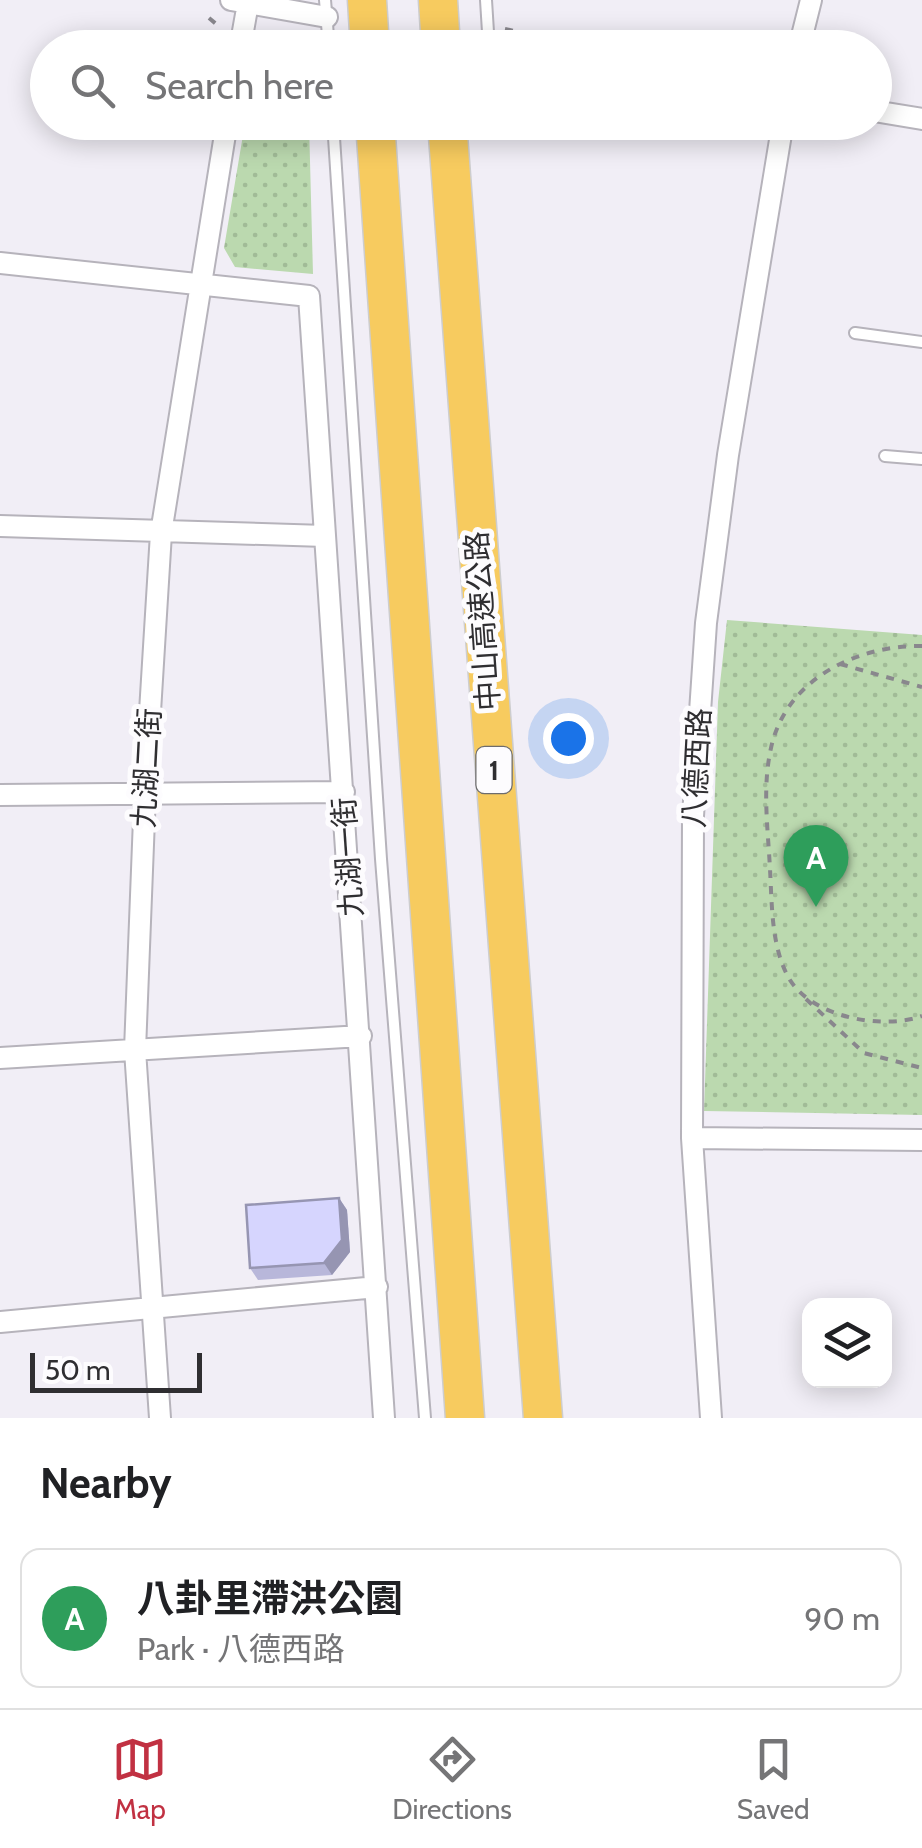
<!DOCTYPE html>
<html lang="en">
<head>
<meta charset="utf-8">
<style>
	:root { --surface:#fff; --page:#f2f2f2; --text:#202124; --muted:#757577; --line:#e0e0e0; --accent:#c13142 }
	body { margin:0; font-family:Cabin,"Noto Sans TC",sans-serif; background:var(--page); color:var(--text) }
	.controls { position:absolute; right:30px; bottom:30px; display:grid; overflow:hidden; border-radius:20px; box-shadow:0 5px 25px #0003 }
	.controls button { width:90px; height:90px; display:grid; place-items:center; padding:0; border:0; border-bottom:2px solid var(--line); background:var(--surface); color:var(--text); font:50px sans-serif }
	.scale { position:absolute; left:30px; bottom:25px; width:172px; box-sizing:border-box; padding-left:10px; border:5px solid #2f2e31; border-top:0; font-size:28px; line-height:35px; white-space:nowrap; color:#2f2e31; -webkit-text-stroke:8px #fdfcfe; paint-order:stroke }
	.you { position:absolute; left:568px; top:738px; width:35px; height:35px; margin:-25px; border:8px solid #fff; border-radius:50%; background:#1a73e8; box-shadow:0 0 0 15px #1a73e833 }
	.badge { display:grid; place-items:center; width:65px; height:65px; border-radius:50%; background:var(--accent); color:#fff; font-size:32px; font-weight:700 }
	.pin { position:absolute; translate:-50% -82px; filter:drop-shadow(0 2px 5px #0008) }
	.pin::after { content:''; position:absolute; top:52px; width:35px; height:30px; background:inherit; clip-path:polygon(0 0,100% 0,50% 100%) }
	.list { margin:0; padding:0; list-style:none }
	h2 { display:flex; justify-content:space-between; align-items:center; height:130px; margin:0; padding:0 40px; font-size:42px }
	h2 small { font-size:32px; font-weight:400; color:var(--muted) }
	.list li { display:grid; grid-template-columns:65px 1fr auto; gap:30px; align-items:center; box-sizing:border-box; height:140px; margin:0 20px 20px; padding:0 20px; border:2px solid var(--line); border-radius:20px }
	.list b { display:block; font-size:38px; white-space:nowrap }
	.list p { margin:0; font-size:32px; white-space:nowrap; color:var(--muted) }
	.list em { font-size:32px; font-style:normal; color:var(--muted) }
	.icon { flex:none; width:55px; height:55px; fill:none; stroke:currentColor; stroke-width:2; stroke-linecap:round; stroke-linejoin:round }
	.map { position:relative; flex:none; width:922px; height:1418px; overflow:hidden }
	.search { position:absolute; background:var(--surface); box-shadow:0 5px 25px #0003; left:30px; right:30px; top:30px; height:110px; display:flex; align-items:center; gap:25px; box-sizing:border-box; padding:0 35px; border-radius:55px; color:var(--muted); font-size:38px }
	.sheet { height:290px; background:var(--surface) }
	nav { display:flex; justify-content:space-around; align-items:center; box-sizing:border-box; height:140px; border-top:2px solid var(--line); background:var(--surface); font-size:28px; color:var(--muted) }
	nav a { display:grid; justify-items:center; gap:5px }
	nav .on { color:var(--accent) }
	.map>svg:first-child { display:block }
</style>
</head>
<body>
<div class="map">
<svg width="922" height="1418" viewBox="0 0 922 1418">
	<defs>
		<pattern id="grass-dots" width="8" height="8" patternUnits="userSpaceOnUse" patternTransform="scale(2.5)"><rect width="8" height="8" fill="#bbd9af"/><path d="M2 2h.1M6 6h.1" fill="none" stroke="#a1bb97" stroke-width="1.8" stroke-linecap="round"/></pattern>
	</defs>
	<rect width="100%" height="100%" fill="#f1eef6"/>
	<path fill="url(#grass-dots)" d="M276,36L307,40L308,47H257Z
		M245,123H309L313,274L235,267L224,248Z
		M727,620L922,635V1115L704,1111L718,702Z"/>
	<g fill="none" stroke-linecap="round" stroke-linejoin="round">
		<g stroke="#b6b3bb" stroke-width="14">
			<path id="lane" d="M325,0L329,48
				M486,0L489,48
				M333,122L381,859L425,1418
				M855,333L922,342
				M885,456L922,459"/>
		</g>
		<g stroke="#b6b3bb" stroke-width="24">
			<path id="street" d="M231,0L327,17
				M240,48L248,3
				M799,48L811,0
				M874,111L922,119
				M0,263L309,296L384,1418
				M0,526L325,536
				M0,795L344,792
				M0,1058L361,1036
				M692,1138L922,1140
				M0,1322L377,1287
				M160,1418L135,1050L145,793L161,533L227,122
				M711,1418L692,1138L693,816L706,623L728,455L783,122"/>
		</g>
		<g stroke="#cdcdce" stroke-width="41">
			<path id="highway" d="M367,0L370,48
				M438,0L441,48
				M375,122L465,1418
				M447,122L543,1418"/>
		</g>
		<path stroke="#89878d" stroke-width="4" stroke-dasharray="8 8" stroke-linecap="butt" d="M209,18L221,28
			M505,29L598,48
			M922,646C857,645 786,679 771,748C762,788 768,829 770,869C772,904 771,949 790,980C814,1018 883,1030 922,1016
			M840,664L922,687
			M806,999L864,1053L922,1068"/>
		<use href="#lane" stroke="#fff" stroke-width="10"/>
		<use href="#street" stroke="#fff" stroke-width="20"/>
		<use href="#highway" stroke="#f7cb5f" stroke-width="38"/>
	</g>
	<path fill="#b8b7da" d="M339,1198L347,1210L350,1252L332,1275L258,1280L250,1268Z"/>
	<path fill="#9695b2" d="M339,1198L347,1210L350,1252L332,1275L324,1263Z"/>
	<path fill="#d6d5fe" stroke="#9695b2" stroke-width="2.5" d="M339,1198L342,1240L324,1263L250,1268L246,1205Z"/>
	<g text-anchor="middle" stroke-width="10" stroke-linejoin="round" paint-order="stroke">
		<rect fill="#fdfcfe" stroke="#6d6c6e" stroke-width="2.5" x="476.5" y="747" width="35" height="46" rx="8"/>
		<g font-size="28" font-weight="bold" fill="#2f2e31">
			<text x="494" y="780">1</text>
		</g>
		<g font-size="30" fill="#2f2e31" stroke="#fdfcfe">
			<text transform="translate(483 621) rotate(-94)" y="10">中山高速公路</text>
			<text transform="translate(147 768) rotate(-87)" y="10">九湖二街</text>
			<text transform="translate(697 768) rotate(-87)" y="10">八德西路</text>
			<text transform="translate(348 857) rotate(-94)" y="10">九湖一街</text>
		</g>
	</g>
</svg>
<div class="controls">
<button><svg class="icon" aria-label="layers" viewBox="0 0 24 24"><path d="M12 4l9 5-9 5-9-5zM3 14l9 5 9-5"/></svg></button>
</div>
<div class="scale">50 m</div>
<div class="you"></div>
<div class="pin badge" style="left:816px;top:907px;background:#2e9e5b">A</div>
<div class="search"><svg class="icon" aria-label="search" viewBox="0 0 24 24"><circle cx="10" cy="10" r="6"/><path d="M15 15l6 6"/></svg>Search here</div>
</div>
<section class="sheet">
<h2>Nearby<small></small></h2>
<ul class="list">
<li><span class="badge" style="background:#2e9e5b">A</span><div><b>八卦里滯洪公園</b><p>Park · 八德西路</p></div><em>90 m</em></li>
</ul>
</section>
<nav>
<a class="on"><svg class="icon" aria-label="map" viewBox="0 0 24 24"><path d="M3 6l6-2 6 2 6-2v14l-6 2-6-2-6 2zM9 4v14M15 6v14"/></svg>Map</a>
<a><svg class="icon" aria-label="directions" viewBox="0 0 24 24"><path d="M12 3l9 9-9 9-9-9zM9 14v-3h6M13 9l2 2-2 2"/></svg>Directions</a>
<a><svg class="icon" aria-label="saved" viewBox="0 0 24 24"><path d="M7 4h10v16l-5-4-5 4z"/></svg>Saved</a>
</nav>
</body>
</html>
